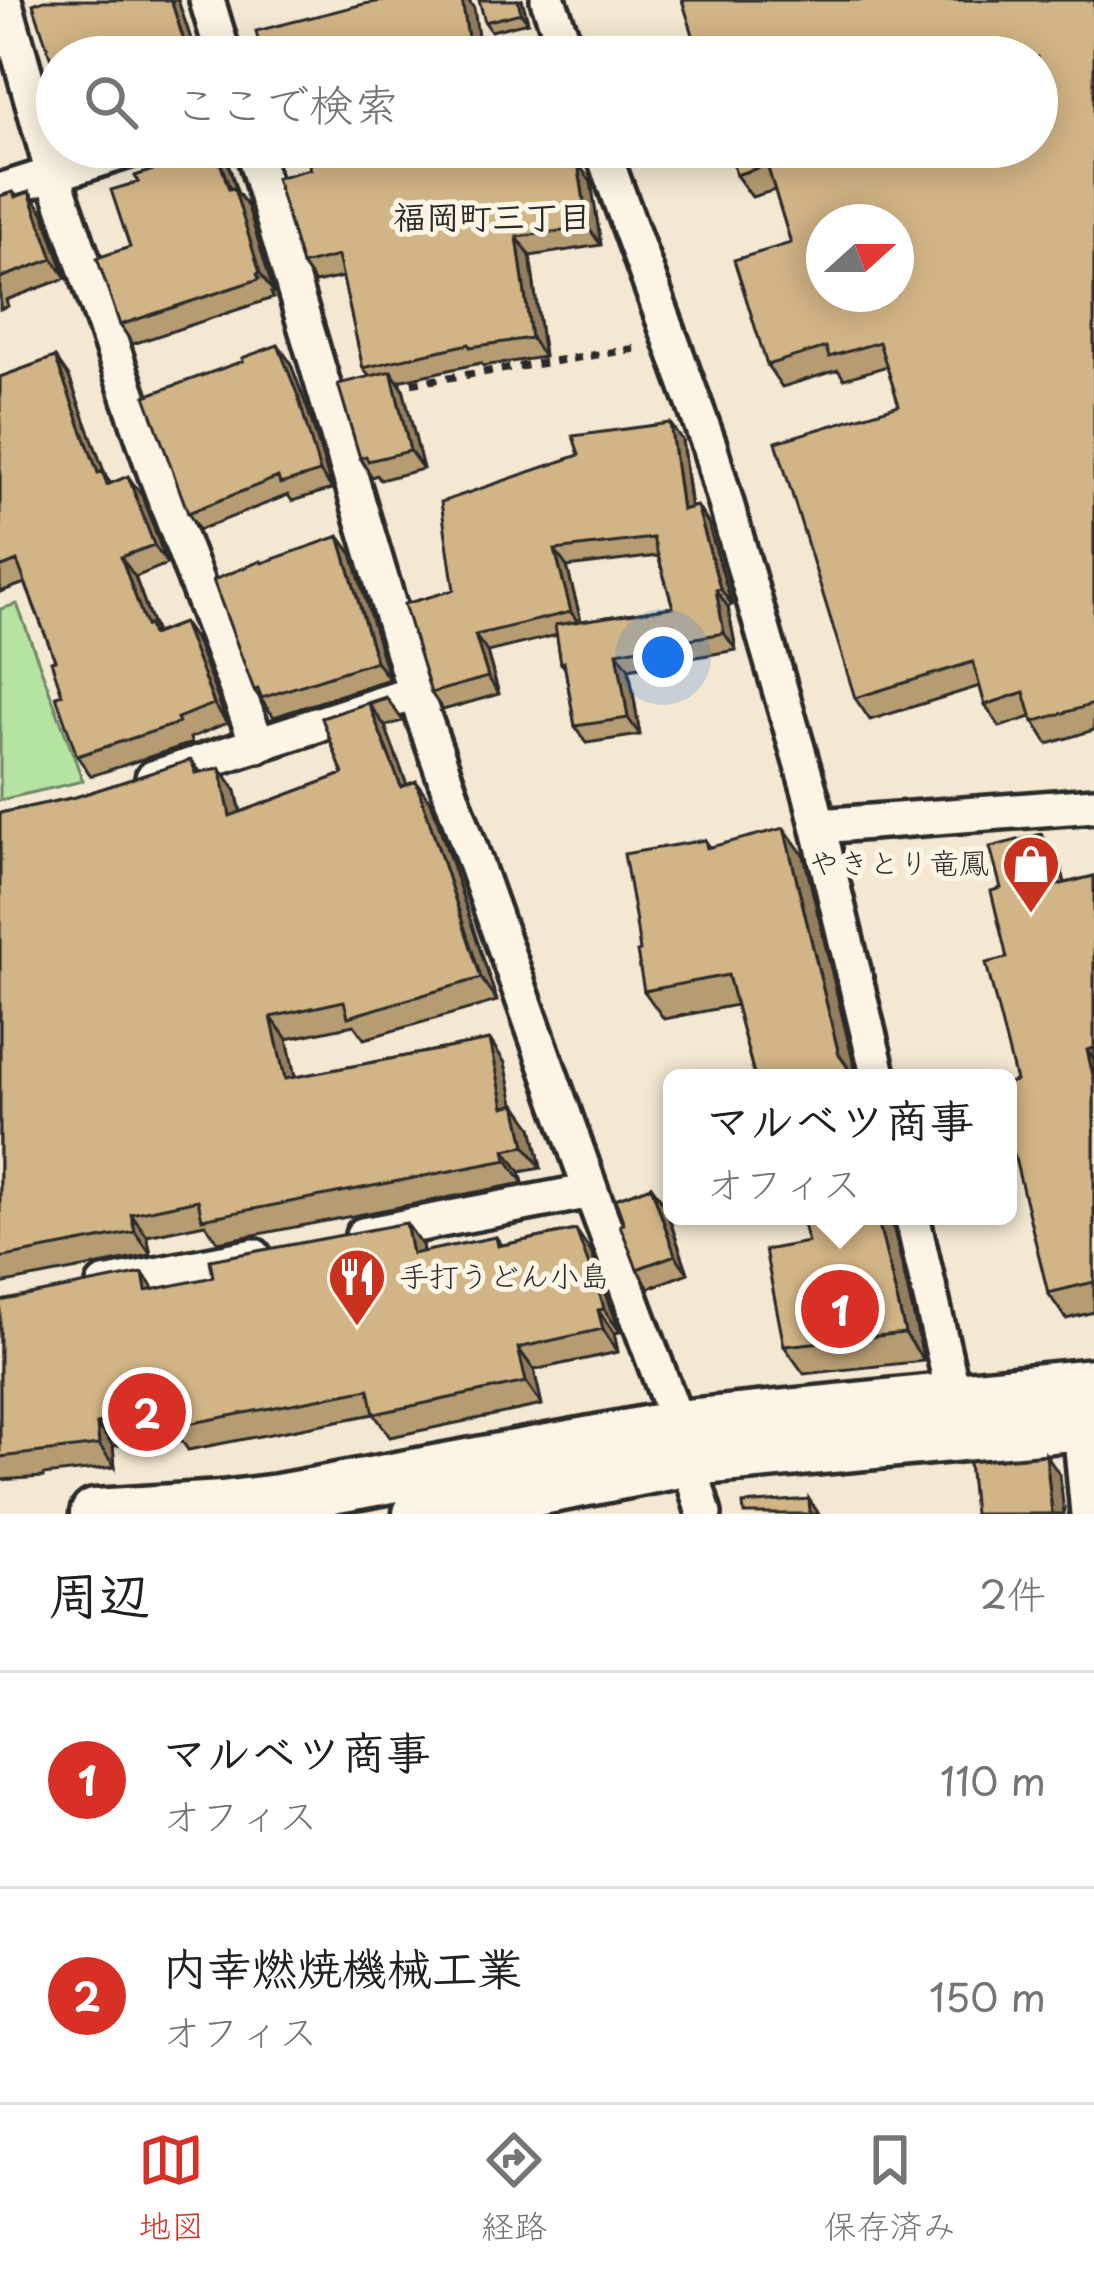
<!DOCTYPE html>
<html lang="ja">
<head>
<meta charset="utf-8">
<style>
	:root { --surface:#fff; --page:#f2f2f2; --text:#202124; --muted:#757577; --line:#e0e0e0; --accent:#d93025 }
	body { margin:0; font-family:"Playpen Sans","Klee One",sans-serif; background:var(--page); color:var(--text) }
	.compass { position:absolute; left:806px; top:204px; width:108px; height:108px; border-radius:50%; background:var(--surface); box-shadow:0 6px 30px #0003; rotate:69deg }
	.you { position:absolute; left:663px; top:657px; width:42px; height:42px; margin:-30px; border:9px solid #fff; border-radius:50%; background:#1a73e8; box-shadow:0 0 0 18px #1a73e833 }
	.badge { display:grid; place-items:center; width:78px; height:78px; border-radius:50%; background:var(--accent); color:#fff; font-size:39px; font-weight:700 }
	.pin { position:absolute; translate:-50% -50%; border:6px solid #fff; box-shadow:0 3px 12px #0006 }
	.popup { position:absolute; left:663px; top:1069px; width:354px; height:156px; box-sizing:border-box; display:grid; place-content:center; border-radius:18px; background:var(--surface); filter:drop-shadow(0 3px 9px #0005); font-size:39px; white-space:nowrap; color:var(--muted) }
	.popup b { font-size:45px; color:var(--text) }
	.popup::after { content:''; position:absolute; left:50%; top:100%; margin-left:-24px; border:24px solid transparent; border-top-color:var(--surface) }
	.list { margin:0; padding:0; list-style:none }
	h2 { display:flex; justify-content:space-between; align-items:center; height:156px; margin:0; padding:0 48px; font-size:51px }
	h2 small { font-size:39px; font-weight:400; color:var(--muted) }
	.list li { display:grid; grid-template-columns:78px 1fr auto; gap:36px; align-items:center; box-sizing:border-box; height:216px; padding:0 48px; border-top:3px solid var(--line) }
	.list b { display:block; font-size:45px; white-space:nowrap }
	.list p { margin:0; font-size:39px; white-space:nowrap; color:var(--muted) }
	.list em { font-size:39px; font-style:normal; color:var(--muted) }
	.icon { flex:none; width:66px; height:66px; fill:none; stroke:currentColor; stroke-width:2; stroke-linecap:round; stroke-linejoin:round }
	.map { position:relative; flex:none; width:1094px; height:1514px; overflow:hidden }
	.search { position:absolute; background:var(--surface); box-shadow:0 6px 30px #0003; left:36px; right:36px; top:36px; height:132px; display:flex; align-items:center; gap:30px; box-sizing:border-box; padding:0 42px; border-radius:66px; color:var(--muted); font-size:45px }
	.sheet { height:588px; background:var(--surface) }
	nav { display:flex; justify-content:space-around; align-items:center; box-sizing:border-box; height:168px; border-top:3px solid var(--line); background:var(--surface); font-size:33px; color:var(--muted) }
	nav a { display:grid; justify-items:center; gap:6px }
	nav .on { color:var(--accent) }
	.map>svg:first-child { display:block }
</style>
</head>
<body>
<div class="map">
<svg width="1094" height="1514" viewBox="0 0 1094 1514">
	<rect width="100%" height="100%" fill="#f4e8d2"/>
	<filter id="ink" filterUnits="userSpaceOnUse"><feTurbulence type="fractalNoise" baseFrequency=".00833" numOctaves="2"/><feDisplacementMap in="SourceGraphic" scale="24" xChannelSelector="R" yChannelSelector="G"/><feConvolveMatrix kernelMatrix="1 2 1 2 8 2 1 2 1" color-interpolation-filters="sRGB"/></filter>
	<g filter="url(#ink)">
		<path fill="#b5e3a1" stroke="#708766" stroke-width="3" d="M17,604L83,781L0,800V609Z"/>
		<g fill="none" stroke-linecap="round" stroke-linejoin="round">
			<g stroke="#2b2b2b" stroke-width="42">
				<path id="street" d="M4,0L53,174L155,472L258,745
					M207,0L224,57
					M548,0L569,57
					M252,147L415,693L591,1191L678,1425L704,1514
					M601,147L709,445L811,796L879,1078
					M0,191L139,147
					M153,778L415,693
					M819,826L1094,805
					M912,1216L954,1397
					M363,1235L591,1191
					M104,1285L254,1256
					M1078,1404L1088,1514"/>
			</g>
			<g stroke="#2b2b2b" stroke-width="57">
				<path id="secondary" d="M95,1514L222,1506L278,1499L678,1425L1094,1383
					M418,1514L690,1461L1094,1424"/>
			</g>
			<path stroke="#2b2b2b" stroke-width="8" stroke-dasharray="9 9" stroke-linecap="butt" d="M394,386L640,348"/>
			<use href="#street" stroke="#fcf5e5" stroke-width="33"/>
			<use href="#secondary" stroke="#fcf5e5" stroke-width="48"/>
		</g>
		<path fill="#b59c73" stroke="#2b2b2b" stroke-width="3" fill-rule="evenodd" d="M522,0L528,22L491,31L485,22Z
			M1094,0V730L1048,744L1031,717L1000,727L985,705L980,686L870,720L855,698L899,405L887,366L844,379L838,370L782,387L767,365L791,243L775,190L752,197L736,175Z
			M156,147H223L237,192L248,207L274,293H271L273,298L133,344L120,325L138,182L162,167Z
			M306,147H559L568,160V165L591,182L601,245L530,256L544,357L483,366L481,363L398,381L403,389L423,469L380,480L377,475L372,477L360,458L369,376L363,368L343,277L315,283L302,265L310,169Z
			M13,192L17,196L29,192L43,212L66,278L6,300L8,306L0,309V196Z
			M55,357L69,377L106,477L110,483L142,496L167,564L135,577L156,633L183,623L197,643L227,723L190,738L192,743L91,776L77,756L55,660L25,583L0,592V377Z
			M290,362L309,413L332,489L292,501L288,495L199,530L188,513Z
			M682,440L691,507L697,506L708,523L732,605L728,607L736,650L629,669L640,735L586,743L575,726L565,668L561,663L557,635L487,652L499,694L443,710L431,693L454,590ZM658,556L673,607L581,621L567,567Z
			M352,554L389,679L274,717L254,690L263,563Z
			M386,697L403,721L385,726L407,785L432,804L497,1001L364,1039L354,1025L287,1039L295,1077L490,1040L505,1063L514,1105L532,1127L541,1168L520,1172L523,1183L218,1242L205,1224L147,1236L151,1255L0,1284V813L76,797L191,760L200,772L220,768L236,791L241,812L343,774L322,718Z
			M705,840L710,847L804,856L857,1078H755L736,1005L664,1019L644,991L640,951Z
			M1059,860L1065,883L1094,876V1312L1066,1319L1048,1293L1016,1081L1001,888Z
			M651,1186L664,1204L688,1273L649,1288L637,1269L624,1224Z
			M801,1216H892V1221L924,1361L804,1374L784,1346L808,1242Z
			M576,1230L591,1252L618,1324L620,1332L614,1333L618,1352L534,1370L542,1405L390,1437L374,1414L188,1450L178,1435L113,1446L115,1467L43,1475V1477L0,1480V1301L154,1290L422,1245L423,1252L496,1237L502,1245Z"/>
		<path fill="#937f5e" stroke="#2b2b2b" stroke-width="3" d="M171,0H178L197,57H189Z
			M462,0H468L474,8L481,57H471Z
			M518,0H522L528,22L521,13Z
			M215,147H223L237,192L248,207L274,293L260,273Z
			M556,147H559L568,160L572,185L559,166Z
			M578,163L591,182L601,245L588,227Z
			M29,192L43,212L66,278L53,259Z
			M517,237L530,256L544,357L531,338Z
			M278,345L290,362L309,413L332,489L320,472Z
			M55,357L69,377L106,477L116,491L121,504L98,473Z
			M391,371L403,389L423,469L410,451Z
			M670,423L682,440L693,527L682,510Z
			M128,476L142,496L167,564L154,545Z
			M697,506L708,523L732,605L720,588Z
			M339,536L352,554L389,679L376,661Z
			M555,550L567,567L583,629L571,612Z
			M121,557L135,577L156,635L163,644L146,626Z
			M716,590L728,607L736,650L724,633Z
			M183,623L197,643L227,723L214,704Z
			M475,635L487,652L499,694L488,677Z
			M617,652L629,669L640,735L628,718Z
			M369,704L385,726L416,810L401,787Z
			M220,768L236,791L246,838L230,816Z
			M416,781L432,804L497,1001L481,978Z
			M784,828L804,856L857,1078H855L839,1055Z
			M1041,834L1059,860L1072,912L1054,886Z
			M271,1017L287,1039L300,1102L285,1079Z
			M490,1040L505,1063L520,1130L504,1107Z
			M1087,1050L1094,1060V1080Z
			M516,1104L532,1127L541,1168L525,1146Z
			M505,1150L520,1172L523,1183L507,1160Z
			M651,1186L664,1204L688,1273L675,1255Z
			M131,1214L147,1236L151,1255L135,1232Z
			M877,1216H892V1221L924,1361L905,1333Z
			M406,1223L422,1245L428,1277L412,1254Z
			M576,1230L591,1252L620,1332L604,1309Z
			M143,1273L158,1296L146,1291Z
			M598,1310L614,1333L618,1352L603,1329Z
			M518,1348L534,1370L542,1405L526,1382Z
			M97,1424L113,1446L115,1467L99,1445Z
			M1046,1455L1060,1475L1064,1514H1052Z
			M809,1499L819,1514H810Z"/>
		<path fill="#d2b586" stroke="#2b2b2b" stroke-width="3" fill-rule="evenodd" d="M44,0H171L189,57H57V78L33,4Z
			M389,0H462L471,57H262L256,31L364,4Z
			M479,0H518L521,13L485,22Z
			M682,0H1094V704L1033,722L1024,692L985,705L973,662L855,698L776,442L899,405L879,342L829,357L826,347L767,365L734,260L791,243L767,165L736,175L728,147H1037V57H700ZM824,222H896V294H824Z
			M156,147H215L229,189L234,188L260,273L257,274L259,279L120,325L97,258L130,247L111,190L138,182L135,176L162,167Z
			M306,147H556L559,166L578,163L588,227L517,237L531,338L470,347L469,344L363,368L338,256L302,265L276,178L310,169Z
			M13,192L15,197L29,192L53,259L0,278V196Z
			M278,345L298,396L320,472L280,484L278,477L188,513L145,396L243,361L242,358Z
			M55,357L98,473L102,471L107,485L128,476L154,545L121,557L146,626L149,625L152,635L183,623L214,704L177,718L179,723L77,756L56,696L62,694L51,661L55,660L17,561L0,568V377Z
			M391,371L410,451L368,461L366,456L360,458L338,384Z
			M670,423L682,510L697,506L720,588L716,590L724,633L617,652L628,718L575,726L564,662L561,663L555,625L673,607L653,538L555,550L571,612L475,635L488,677L431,693L404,604L454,590L441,502L579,455L573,436Z
			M339,536L376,661L262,698L258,689L254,690L213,580L261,561L262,563Z
			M386,697L387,699L369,704L401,787L416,781L481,978L348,1017L344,1001L271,1017L285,1079L490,1040L504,1107L516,1104L525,1146L505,1150L507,1160L202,1219L198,1200L131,1214L135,1232L0,1258V813L76,797L191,760L196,773L220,768L230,816L343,774L322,718Z
			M784,828L839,1055L847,1066L850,1078H755L728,975L644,991L637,952L640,951L635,916L624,854L705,840L707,848Z
			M1041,834L1054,886L1094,876V1048L1087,1050L1094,1080V1282L1048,1293L1008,1130V1083L1016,1081L986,963L1007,958L991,891L1001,888L990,847Z
			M651,1186L675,1255L637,1269L620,1225L624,1224L615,1199Z
			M801,1216H877L905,1333L784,1346L765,1250L808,1242Z
			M406,1223L412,1254L496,1237L498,1246L576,1230L602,1301L604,1309L598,1310L603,1329L518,1348L526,1382L374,1414L369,1389L172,1427L169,1411L97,1424L99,1445L0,1457V1301L143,1273L146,1291L213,1277L210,1260Z
			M1046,1455L1052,1514H974L969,1462Z
			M809,1499L810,1514H744L743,1504Z"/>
	</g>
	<defs>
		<g id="shop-pin" transform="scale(3)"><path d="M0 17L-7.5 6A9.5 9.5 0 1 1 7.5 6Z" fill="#c8321e" stroke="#fcf5e5"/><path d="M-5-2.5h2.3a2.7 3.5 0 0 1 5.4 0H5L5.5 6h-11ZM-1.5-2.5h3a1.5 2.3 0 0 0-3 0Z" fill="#fff"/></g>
		<g id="restaurant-pin" transform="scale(3)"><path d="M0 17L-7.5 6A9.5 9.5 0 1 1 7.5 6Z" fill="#c8321e" stroke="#fcf5e5"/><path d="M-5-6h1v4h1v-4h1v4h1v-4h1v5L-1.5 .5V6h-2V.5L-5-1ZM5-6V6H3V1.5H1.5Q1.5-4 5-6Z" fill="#fff"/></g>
	</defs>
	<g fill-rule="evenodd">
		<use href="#shop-pin" x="1031" y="864"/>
		<use href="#restaurant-pin" x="357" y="1277"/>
	</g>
	<g text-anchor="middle" stroke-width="10" stroke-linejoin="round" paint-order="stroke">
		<g font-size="30" fill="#2b2b2b" stroke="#fcf5e5" text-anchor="end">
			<text x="989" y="874">やきとり竜鳳</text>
			<text x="399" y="1287" text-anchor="start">手打うどん小島</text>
		</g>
		<g font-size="33" font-weight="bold" fill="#2b2b2b" stroke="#fcf5e5">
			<text x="492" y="229">福岡町三丁目</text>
		</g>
	</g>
</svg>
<svg class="compass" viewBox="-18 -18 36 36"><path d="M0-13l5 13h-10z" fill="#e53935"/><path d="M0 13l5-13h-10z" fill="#757577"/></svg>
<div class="you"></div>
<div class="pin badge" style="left:840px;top:1309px">1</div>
<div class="popup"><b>マルベツ商事</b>オフィス</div>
<div class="pin badge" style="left:147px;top:1412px">2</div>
<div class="search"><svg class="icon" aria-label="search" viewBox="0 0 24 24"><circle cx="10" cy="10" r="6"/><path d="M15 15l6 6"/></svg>ここで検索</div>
</div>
<section class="sheet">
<h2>周辺<small>2件</small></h2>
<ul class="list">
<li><span class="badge">1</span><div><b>マルベツ商事</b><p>オフィス</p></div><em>110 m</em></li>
<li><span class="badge">2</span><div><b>内幸燃焼機械工業</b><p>オフィス</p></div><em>150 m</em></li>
</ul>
</section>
<nav>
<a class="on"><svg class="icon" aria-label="map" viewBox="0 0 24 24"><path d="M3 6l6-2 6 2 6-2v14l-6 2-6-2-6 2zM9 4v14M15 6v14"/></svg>地図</a>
<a><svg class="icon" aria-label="directions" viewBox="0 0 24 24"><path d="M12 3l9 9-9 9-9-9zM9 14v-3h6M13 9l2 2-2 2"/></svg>経路</a>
<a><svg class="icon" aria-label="saved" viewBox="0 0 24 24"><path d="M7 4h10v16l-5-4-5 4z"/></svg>保存済み</a>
</nav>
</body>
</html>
